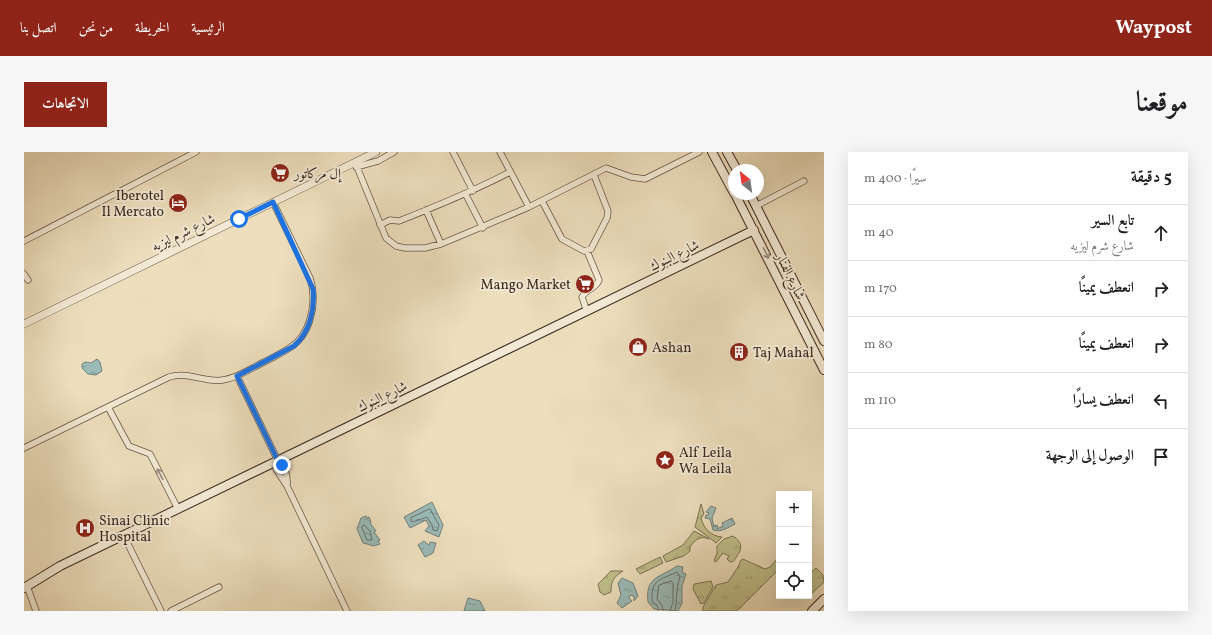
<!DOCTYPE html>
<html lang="ar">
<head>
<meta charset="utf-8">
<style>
	:root { --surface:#fff; --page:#f6f6f6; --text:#202124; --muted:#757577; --line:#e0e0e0; --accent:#8f2418 }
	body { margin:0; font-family:Vollkorn,Amiri,serif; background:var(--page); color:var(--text); direction:rtl }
	.controls { position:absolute; right:12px; bottom:12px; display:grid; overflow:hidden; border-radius:0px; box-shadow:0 4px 16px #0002 }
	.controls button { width:36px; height:36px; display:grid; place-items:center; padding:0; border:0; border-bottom:1px solid var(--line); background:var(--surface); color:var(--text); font:20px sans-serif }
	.compass { position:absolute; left:704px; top:12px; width:36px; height:36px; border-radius:50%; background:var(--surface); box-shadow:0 4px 16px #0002; rotate:331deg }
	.stop { position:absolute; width:12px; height:12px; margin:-9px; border:3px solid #1a73e8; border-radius:50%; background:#fff }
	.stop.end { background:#1a73e8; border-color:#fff; box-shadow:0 1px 4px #0008 }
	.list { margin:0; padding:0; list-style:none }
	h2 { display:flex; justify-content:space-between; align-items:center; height:52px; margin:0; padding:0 16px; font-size:17px }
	h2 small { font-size:13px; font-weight:400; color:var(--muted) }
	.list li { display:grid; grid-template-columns:26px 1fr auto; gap:12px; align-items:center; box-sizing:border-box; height:56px; padding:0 16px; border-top:1px solid var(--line) }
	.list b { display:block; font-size:15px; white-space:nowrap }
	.list p { margin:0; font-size:13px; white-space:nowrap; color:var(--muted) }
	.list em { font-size:13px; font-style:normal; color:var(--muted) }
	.icon { flex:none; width:22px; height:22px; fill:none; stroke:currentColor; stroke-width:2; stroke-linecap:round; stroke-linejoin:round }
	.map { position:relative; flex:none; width:800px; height:459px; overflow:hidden; direction:ltr; border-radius:0px }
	header { display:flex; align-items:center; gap:24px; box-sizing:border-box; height:56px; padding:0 20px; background:var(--accent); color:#fff }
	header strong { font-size:19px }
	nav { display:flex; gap:22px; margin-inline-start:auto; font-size:14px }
	.intro { display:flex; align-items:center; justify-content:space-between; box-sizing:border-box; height:96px; padding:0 24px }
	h1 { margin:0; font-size:28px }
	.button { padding:10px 18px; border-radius:0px; background:var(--accent); color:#fff; font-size:14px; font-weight:700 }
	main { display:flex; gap:24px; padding:0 24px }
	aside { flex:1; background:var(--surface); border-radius:0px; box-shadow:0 4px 16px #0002 }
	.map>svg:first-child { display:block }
</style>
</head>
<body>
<header>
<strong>Waypost</strong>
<nav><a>الرئيسية</a><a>الخريطة</a><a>من نحن</a><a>اتصل بنا</a></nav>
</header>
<div class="intro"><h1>موقعنا</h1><a class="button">الاتجاهات</a></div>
<main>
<aside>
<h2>5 دقيقة<small>سيرًا · 400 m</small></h2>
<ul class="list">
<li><svg class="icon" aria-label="ahead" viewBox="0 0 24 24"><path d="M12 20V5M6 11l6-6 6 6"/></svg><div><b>تابع السير</b><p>شارع شرم ليزيه</p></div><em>40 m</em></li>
<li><svg class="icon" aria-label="right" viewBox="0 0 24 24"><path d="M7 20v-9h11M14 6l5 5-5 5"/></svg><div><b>انعطف يمينًا</b></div><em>170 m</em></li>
<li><svg class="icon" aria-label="right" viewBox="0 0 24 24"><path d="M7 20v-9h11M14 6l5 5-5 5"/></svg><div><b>انعطف يمينًا</b></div><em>80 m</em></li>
<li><svg class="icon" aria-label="left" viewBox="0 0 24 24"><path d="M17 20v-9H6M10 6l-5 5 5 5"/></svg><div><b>انعطف يسارًا</b></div><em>110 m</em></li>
<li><svg class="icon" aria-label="arrive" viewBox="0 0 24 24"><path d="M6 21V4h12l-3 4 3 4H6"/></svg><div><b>الوصول إلى الوجهة</b></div></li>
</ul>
</aside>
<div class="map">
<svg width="800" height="459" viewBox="0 0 800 459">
	<defs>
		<pattern id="grass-tufts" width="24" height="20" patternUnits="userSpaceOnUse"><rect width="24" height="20" fill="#c0c08c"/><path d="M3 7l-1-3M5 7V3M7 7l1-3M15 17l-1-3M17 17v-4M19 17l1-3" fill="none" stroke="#9d9c72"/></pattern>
		<pattern id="water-ripples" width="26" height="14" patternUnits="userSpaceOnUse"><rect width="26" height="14" fill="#9abbb8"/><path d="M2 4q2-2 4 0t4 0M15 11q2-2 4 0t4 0" fill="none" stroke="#7f9895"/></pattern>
	</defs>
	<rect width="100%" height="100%" fill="#eddfbe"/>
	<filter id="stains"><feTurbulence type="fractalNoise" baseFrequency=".005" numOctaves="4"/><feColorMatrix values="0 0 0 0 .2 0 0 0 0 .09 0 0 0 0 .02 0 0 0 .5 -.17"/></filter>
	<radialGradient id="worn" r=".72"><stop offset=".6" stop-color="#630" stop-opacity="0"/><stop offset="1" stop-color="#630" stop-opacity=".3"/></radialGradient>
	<path fill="url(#grass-tufts)" stroke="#7d7556" d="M677,352L680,362L677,366C680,377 687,384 698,385L692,391L671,375Z
		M670,379L685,387C676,383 671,388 666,395V399L660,404L642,410L639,404L659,393Z
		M709,384C718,390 719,396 713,404C710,408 712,409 706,410L703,407L705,404L699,401L692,410L690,409L693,401V394L700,387Z
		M636,405L639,411L616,422L612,417Z
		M754,406L755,417L713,459H679V455L692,433L704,430L714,415L717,408L719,407L741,417L746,415Z
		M792,416L799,423L800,430L785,444V423Z
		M587,419H599C590,425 587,428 587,440L580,443L576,440L574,432Z
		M687,429L689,435L680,451L677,452L669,437L670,432Z"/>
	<path fill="url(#water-ripples)" stroke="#74817b" d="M73,207L76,210L78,219L72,223L64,222L58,216V212L61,210L67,211Z
		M408,350L419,373L415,385L401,379L405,374L402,368L386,376L380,365Z
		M687,354L692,356L688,366L690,375L691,373L694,374L693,377L699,374L698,371L708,366L711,372C704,375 698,381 689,378L686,367L681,366L682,363H684L685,361L682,360Z
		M342,364L343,366L345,365L347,370L346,371L352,379L350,380L356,388L354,389L356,392L350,394L339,391L333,377L337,366Z
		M400,389L405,393L406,390L412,391L409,401L401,405L394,393Z
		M653,414L659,415L658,420L662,422L658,434V451L654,459L630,457L624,450C621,424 636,426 653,414Z
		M598,426L609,431L614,444L610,449V444L606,443L605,446L608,449L598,456L593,451L597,443L594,431Z
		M444,446L456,449L461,459H440Z"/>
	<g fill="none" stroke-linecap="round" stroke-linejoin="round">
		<path stroke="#6a726c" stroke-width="1" d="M406,357L415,373L413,379L409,378L408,373L403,365L389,370L387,369V366Z
			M340,373L346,379L348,388H343L338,376Z
			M634,459V455L628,449C627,427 636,428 653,420L656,425C652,436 653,448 651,459
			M639,459L638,453L633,447L635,433L647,429L649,431V450L646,459"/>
		<g stroke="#675747" stroke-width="7">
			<path id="minor" d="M429,0L449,39
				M476,0L505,55
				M331,10L362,86L372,94L381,96H401L417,92L505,55L582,16L607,25L621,27L675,0
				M332,15L354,9L370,0
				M442,43L459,76
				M518,49L538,87L560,99L567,97L583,66L584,59L570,23
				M732,54L780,29
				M402,58L417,92
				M356,73L366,68L375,69C413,54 450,39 486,20
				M0,89L172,0
				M0,122L4,128
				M563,160L558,145C562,137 573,136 575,128L563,99
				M213,224L254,309C262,316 264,324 263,334
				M84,255L105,294L126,302L154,357
				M0,296L145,225C165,219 180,231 199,228C213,226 226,217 238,211C265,197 282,192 288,159C290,147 290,138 286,126L249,50
				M254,309L252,317L263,334L323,459
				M100,384L137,459
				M3,434L12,459
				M147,459L195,435"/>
		</g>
		<g stroke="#675747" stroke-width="8">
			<path id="tertiary" d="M0,172L352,0"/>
		</g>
		<g stroke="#3a2a1f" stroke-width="10">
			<path id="secondary" d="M688,0L710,41
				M703,0L713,18
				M711,42L800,218
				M726,42L800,189
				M0,436L36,414L730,78
				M788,459L800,447"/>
		</g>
		<use href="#minor" stroke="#f3ead5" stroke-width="5.5"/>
		<use href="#tertiary" stroke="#f3ead5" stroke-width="7"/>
		<use href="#secondary" stroke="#f3ead5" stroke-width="8"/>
	</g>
	<defs><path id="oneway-shaft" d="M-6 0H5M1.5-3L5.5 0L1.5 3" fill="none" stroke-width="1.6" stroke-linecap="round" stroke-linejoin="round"/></defs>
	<g stroke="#968a7a">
		<use href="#oneway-shaft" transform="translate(742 101) rotate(64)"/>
		<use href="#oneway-shaft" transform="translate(136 322) rotate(-117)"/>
	</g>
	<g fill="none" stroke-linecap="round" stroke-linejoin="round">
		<path stroke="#1a73e8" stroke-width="5" d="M215,67L249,50L289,137C291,157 286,180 270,194L213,224L254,309L258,313"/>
	</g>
	<defs>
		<g id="supermarket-disc" transform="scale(1)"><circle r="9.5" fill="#8f2418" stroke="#f3ead5"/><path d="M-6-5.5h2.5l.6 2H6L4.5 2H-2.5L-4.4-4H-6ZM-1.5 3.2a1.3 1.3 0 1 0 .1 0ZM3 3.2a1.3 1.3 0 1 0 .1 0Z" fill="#fff"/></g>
		<g id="hotel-disc" transform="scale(1)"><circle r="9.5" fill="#8f2418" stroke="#f3ead5"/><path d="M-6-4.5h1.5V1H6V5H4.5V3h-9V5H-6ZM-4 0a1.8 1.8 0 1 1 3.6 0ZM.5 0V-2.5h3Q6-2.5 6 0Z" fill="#fff"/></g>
		<g id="shop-disc" transform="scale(1)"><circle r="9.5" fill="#8f2418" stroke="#f3ead5"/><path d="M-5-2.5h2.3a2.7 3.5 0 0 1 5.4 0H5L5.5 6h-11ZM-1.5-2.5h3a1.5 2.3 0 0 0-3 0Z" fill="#fff"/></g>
		<g id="building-disc" transform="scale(1)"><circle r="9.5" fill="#8f2418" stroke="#f3ead5"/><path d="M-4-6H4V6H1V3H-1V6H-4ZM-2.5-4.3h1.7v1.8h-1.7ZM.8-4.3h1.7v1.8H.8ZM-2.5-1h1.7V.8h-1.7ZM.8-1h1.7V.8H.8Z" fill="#fff"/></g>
		<g id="sight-disc" transform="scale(1)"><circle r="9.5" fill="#8f2418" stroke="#f3ead5"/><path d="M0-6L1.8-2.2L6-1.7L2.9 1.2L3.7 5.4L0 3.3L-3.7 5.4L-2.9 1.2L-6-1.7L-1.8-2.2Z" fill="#fff"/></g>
		<g id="hospital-disc" transform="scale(1)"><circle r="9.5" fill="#8f2418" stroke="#f3ead5"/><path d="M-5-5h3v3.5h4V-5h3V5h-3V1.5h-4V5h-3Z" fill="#fff"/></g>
	</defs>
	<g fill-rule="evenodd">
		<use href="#supermarket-disc" x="256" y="21"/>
		<use href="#hotel-disc" x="154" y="51"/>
		<use href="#supermarket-disc" x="561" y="132"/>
		<use href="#shop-disc" x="614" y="195"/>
		<use href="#building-disc" x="715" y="200"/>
		<use href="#sight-disc" x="641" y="308"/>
		<use href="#hospital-disc" x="61" y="376"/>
	</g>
	<g text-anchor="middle" stroke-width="4" stroke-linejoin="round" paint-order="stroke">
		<g font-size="14" fill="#3a2a1f" stroke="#f3ead5" text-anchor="start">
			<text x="270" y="26">إل مركاتور</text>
			<text x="140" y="48" text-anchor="end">Iberotel<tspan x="140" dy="16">Il Mercato</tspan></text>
			<text x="547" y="137" text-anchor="end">Mango Market</text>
			<text x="628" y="200">Ashan</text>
			<text x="729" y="205">Taj Mahal</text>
			<text x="655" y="305">Alf Leila<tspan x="655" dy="16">Wa Leila</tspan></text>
			<text x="75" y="373">Sinai Clinic<tspan x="75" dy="16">Hospital</tspan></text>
		</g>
		<g font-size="14" fill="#3a2a1f" stroke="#f3ead5">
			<text transform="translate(159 80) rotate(-26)" y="5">شارع شرم ليزيه</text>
			<text transform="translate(650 103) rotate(-26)" y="5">شارع البنوك</text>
			<text transform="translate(767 124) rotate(64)" y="5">شارع الفنار</text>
			<text transform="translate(358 244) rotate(-26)" y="5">شارع البنوك</text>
		</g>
	</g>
	<rect width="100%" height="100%" filter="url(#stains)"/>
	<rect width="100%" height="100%" fill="url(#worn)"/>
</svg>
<div class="controls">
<button>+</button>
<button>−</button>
<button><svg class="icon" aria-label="locate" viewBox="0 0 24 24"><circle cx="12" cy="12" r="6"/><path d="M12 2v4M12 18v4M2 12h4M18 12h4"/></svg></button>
</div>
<svg class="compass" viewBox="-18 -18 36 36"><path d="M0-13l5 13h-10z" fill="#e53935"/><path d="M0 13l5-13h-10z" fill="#757577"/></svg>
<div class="stop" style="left:215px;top:67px"></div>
<div class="stop end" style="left:258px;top:313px"></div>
</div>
</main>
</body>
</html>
